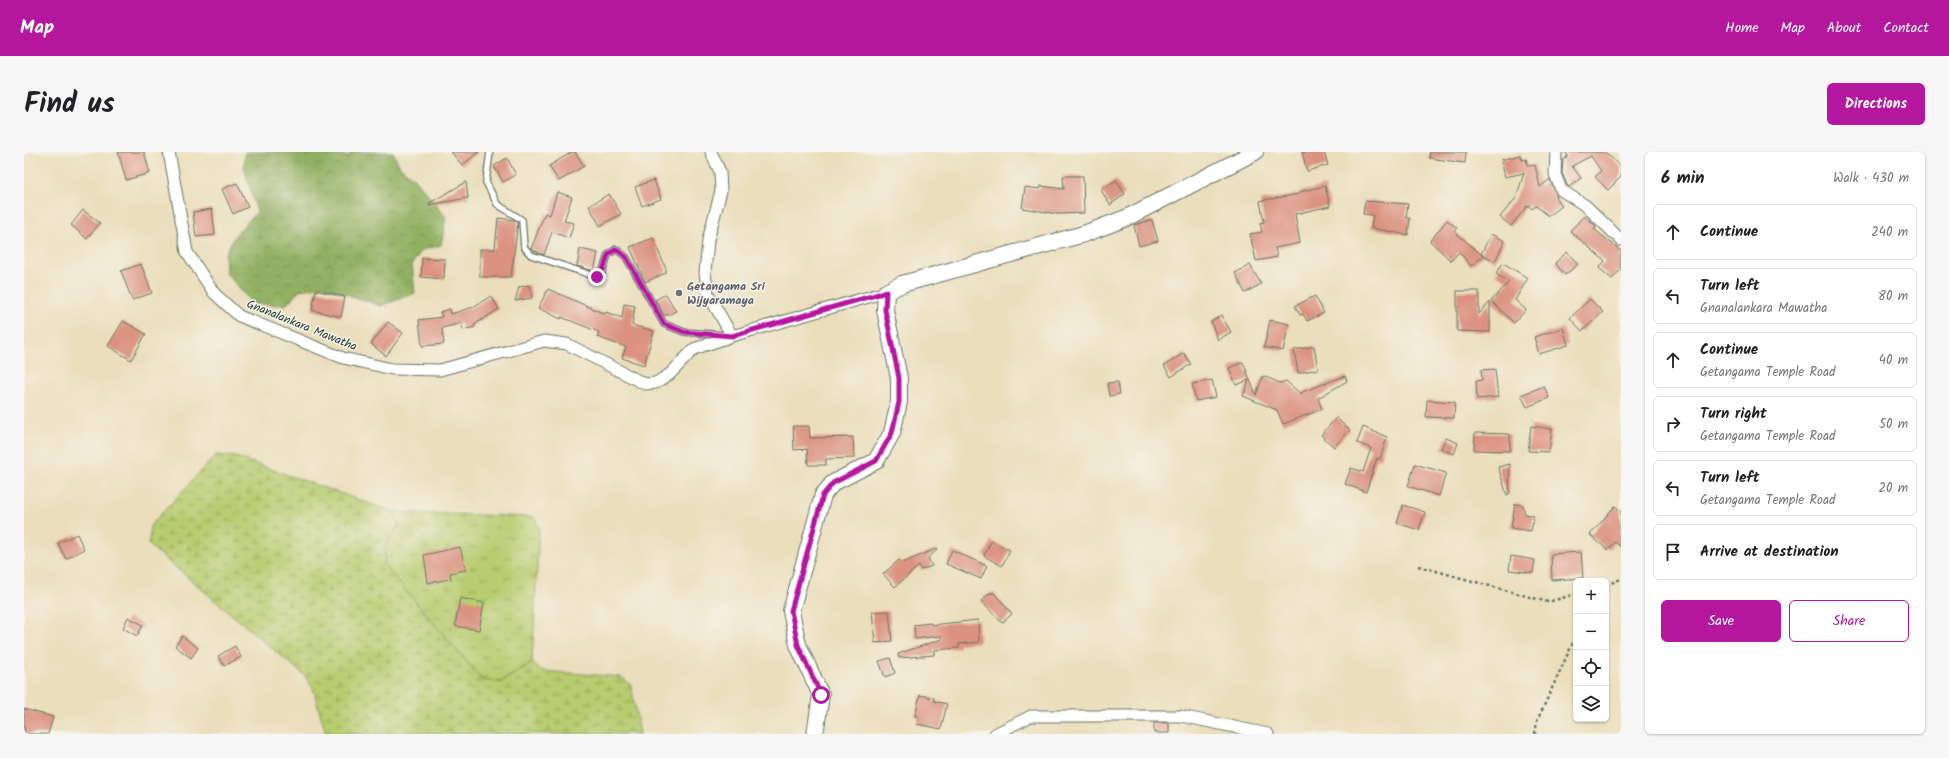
<!DOCTYPE html>
<html lang="en">
<head>
<meta charset="utf-8">
<style>
	:root { --surface:#fff; --page:#f6f6f6; --text:#202124; --muted:#757577; --line:#e0e0e0; --accent:#b5179e }
	body { margin:0; font-family:Kalam,sans-serif; background:var(--page); color:var(--text) }
	.controls { position:absolute; right:12px; bottom:12px; display:grid; overflow:hidden; border-radius:6px; box-shadow:0 1px 3px #0004 }
	.controls button { width:36px; height:36px; display:grid; place-items:center; padding:0; border:0; border-bottom:1px solid var(--line); background:var(--surface); color:var(--text); font:20px sans-serif }
	.stop { position:absolute; width:12px; height:12px; margin:-9px; border:3px solid #b5179e; border-radius:50%; background:#fff }
	.stop.end { background:#b5179e; border-color:#fff; box-shadow:0 1px 4px #0008 }
	.list { margin:0; padding:0; list-style:none }
	h2 { display:flex; justify-content:space-between; align-items:center; height:52px; margin:0; padding:0 16px; font-size:17px }
	h2 small { font-size:13px; font-weight:400; color:var(--muted) }
	.list li { display:grid; grid-template-columns:26px 1fr auto; gap:12px; align-items:center; box-sizing:border-box; height:56px; margin:0 8px 8px; padding:0 8px; border:1px solid var(--line); border-radius:6px }
	.list b { display:block; font-size:15px; white-space:nowrap }
	.list p { margin:0; font-size:13px; white-space:nowrap; color:var(--muted) }
	.list em { font-size:13px; font-style:normal; color:var(--muted) }
	.actions { display:flex; gap:8px; padding:12px 16px }
	.actions a { flex:1; padding:9px 0; border:1px solid var(--accent); border-radius:6px; text-align:center; font-size:14px; color:var(--accent) }
	.actions .main { background:var(--accent); color:#fff }
	.icon { flex:none; width:22px; height:22px; fill:none; stroke:currentColor; stroke-width:2; stroke-linecap:round; stroke-linejoin:round }
	.map { position:relative; flex:none; width:1597px; height:582px; overflow:hidden; border-radius:6px }
	header { display:flex; align-items:center; gap:24px; box-sizing:border-box; height:56px; padding:0 20px; background:var(--accent); color:#fff }
	header strong { font-size:19px }
	nav { display:flex; gap:22px; margin-inline-start:auto; font-size:14px }
	.intro { display:flex; align-items:center; justify-content:space-between; box-sizing:border-box; height:96px; padding:0 24px }
	h1 { margin:0; font-size:28px }
	.button { padding:10px 18px; border-radius:6px; background:var(--accent); color:#fff; font-size:14px; font-weight:700 }
	main { display:flex; gap:24px; padding:0 24px }
	aside { flex:1; background:var(--surface); border-radius:6px; box-shadow:0 1px 3px #0004 }
	.map>svg:first-child { display:block }
</style>
</head>
<body>
<header>
<strong>Map</strong>
<nav><a>Home</a><a>Map</a><a>About</a><a>Contact</a></nav>
</header>
<div class="intro"><h1>Find us</h1><a class="button">Directions</a></div>
<main>
<div class="map">
<svg width="1597" height="582" viewBox="0 0 1597 582">
	<defs>
		<pattern id="grass-tufts" width="24" height="20" patternUnits="userSpaceOnUse"><rect width="24" height="20" fill="#b8cc6f"/><path d="M3 7l-1-3M5 7V3M7 7l1-3M15 17l-1-3M17 17v-4M19 17l1-3" fill="none" stroke="#95a75c"/></pattern>
		<pattern id="forest-crowns" width="20" height="18" patternUnits="userSpaceOnUse"><rect width="20" height="18" fill="#92b062"/><path d="M2 6a3 3 0 1 1 6 0M12 15a3 3 0 1 1 6 0" fill="none" stroke="#779052"/></pattern>
		<pattern id="wetland-marsh" width="20" height="14" patternUnits="userSpaceOnUse"><rect width="20" height="14" fill="#b8cc6f"/><path d="M1 5h8M5 5V1M11 12h8M15 12V8" fill="none" stroke="#95a75c"/></pattern>
	</defs>
	<rect width="100%" height="100%" fill="#f7f3e8"/>
	<filter id="ink" filterUnits="userSpaceOnUse"><feTurbulence type="fractalNoise" baseFrequency=".025" numOctaves="2"/><feDisplacementMap in="SourceGraphic" scale="8" xChannelSelector="R" yChannelSelector="G"/><feConvolveMatrix kernelMatrix="1 2 1 2 8 2 1 2 1" color-interpolation-filters="sRGB"/></filter>
	<filter id="wash" filterUnits="userSpaceOnUse"><feTurbulence type="fractalNoise" baseFrequency=".012" numOctaves="4" result="noise"/><feDisplacementMap in="SourceGraphic" scale="16" xChannelSelector="R" yChannelSelector="G"/><feGaussianBlur stdDeviation="0.9" result="paint"/><feColorMatrix in="noise" values="0 0 0 0 0 0 0 0 0 0 0 0 0 0 0 0 0 1.4 0 .05"/><feComposite in="paint" operator="in"/></filter>
	<g filter="url(#wash)">
		<rect width="100%" height="100%" fill="#eadebb"/>
		<path fill="url(#grass-tufts)" stroke="#6c8452" d="M370,360L510,365L515,376L508,511L477,530L458,528L360,413L361,395L375,373Z"/>
		<path fill="url(#forest-crowns)" stroke="#58764b" d="M221,0H310L323,5L329,0H369L376,15L393,29L422,65L417,93L398,98L388,112L391,141L357,154L299,134L276,138L262,153L229,152L202,121L201,102L212,82L233,60L220,15Z"/>
		<path fill="url(#wetland-marsh)" stroke="#6c8452" d="M192,303L212,305L370,360L375,373L361,395L360,413L458,528L477,530L508,511L519,519L597,525L607,533L616,582H302L289,536L280,523L125,393L126,374Z"/>
		<g id="blocks">
			<path fill="#db9280" d="M94,0H120L126,21L102,28Z
				M427,0H455L438,13Z
				M548,0H551L560,14L535,29L525,14Z
				M1278,0H1300L1304,13L1283,19Z
				M1406,0H1442L1441,11L1405,6Z
				M1541,0H1581L1597,15V25L1584,38L1571,25L1577,19L1567,4L1548,14L1557,26L1545,35L1543,33L1538,21L1539,8L1544,4Z
				M1496,3L1498,8L1502,7L1504,14L1511,13L1516,35L1526,27L1533,44L1532,45L1538,54L1525,64L1512,54L1508,57L1504,53L1487,74L1476,65L1492,46L1500,21L1481,25L1477,8Z
				M483,6L492,23L479,30L470,14Z
				M1039,24H1059L1060,61L1034,62L998,56L1001,35L1016,37L1017,34L1040,37Z
				M630,28L637,47L618,54L611,35Z
				M1092,28L1101,42L1086,53L1077,38Z
				M442,30L444,46L404,53V52Z
				M213,31L224,55L209,62L198,37Z
				M1301,34L1306,54L1271,62L1276,91L1251,96L1253,105L1232,109L1226,82L1238,80L1236,71L1240,70L1236,49L1275,42V40Z
				M533,40L548,45L540,69L550,71L545,86L528,80L520,103L507,97L521,61L526,63Z
				M585,42L597,62L576,74L565,54Z
				M1341,49L1384,52L1382,66H1386L1384,83L1347,76L1349,63L1339,62Z
				M188,57L191,83L172,85L169,60Z
				M59,58L76,71L63,87L47,73Z
				M1560,64L1572,74L1570,77L1597,99V117L1588,127L1575,116L1581,109L1546,79Z
				M474,66L490,68L494,70L487,125H456V97H471Z
				M1128,68L1134,89L1115,94L1110,73Z
				M1423,68L1433,76L1430,79L1459,104L1447,114L1435,100L1427,109L1406,89Z
				M1467,82L1481,89L1471,109L1457,102Z
				M629,86L642,117V121L621,130L606,95Z
				M556,97L574,101L570,119L553,114Z
				M1543,100L1554,112L1541,123L1531,111Z
				M398,106L421,107L420,127L397,125Z
				M1479,111L1504,126L1491,148L1502,158L1490,171L1467,149L1485,130L1472,122Z
				M117,112L128,141L108,148L97,119Z
				M1226,113L1237,132L1221,141L1211,121Z
				M505,133L508,146L491,149L495,135Z
				M524,137L581,162L582,160L598,166L600,152L611,154L608,173L630,179L620,213L598,206L602,195L573,185L575,180L537,165V167L514,156Z
				M292,138L321,145L317,165L288,158Z
				M1433,139H1455V162L1466,150V180L1433,179Z
				M642,142L652,159L644,163H640L631,148Z
				M467,144L475,157L450,173L451,175L439,178L437,171L418,176L420,192L398,194L395,168L418,165L416,160L426,157L427,162L449,155Z
				M1291,144L1300,161L1283,169L1279,162L1276,163L1271,154Z
				M1566,147L1579,160L1558,179L1546,166Z
				M1197,163L1207,180L1194,188L1187,170Z
				M1246,168L1265,172L1259,199L1240,195Z
				M99,169L122,182L107,208L84,194Z
				M364,170L379,181L362,204L347,192Z
				M1539,176L1544,193L1515,202L1510,185Z
				M1290,194L1294,217L1274,221L1270,198Z
				M1160,201L1167,212L1147,225L1140,214Z
				M1219,210L1232,243L1239,224L1256,231L1262,229L1278,243V240L1321,224L1323,229L1294,246L1298,257L1259,272L1253,258L1219,244L1225,228L1212,233L1205,216Z
				M1471,217L1474,245L1453,247L1452,229L1458,228L1457,218Z
				M1188,228L1192,245L1172,249L1168,232Z
				M1094,230L1096,242L1085,244L1083,231Z
				M1520,234L1525,246L1503,255L1497,243Z
				M1403,248L1431,250L1430,266L1402,265Z
				M1312,266L1326,278L1310,295L1297,283Z
				M769,274H785L786,286L829,285L830,306L802,307V313H784L783,297L770,298Z
				M1507,274L1528,277L1525,300L1504,299Z
				M1339,275L1363,285L1356,307L1353,306L1342,340L1321,332L1327,316L1339,320L1347,296L1333,291Z
				M1451,281L1486,282V299L1450,298Z
				M1422,286L1434,291L1430,302L1417,297Z
				M1391,312L1422,321L1415,344L1384,334Z
				M1486,312L1485,342L1483,343L1474,315Z
				M1491,352L1499,353L1501,362L1510,364L1507,379L1487,376Z
				M1379,353L1401,360L1395,378L1373,371Z
				M1591,354L1597,359V395L1591,390L1584,398L1566,383Z
				M53,382L60,397L42,407L34,391Z
				M967,389L986,398L978,414L960,404Z
				M436,395L442,418L426,421L427,427L404,431L400,403Z
				M912,397L913,398L904,406L908,414L897,418L895,414L871,435L859,422L875,408L878,411Z
				M928,398L963,414L957,427L922,412Z
				M1557,400L1559,426L1528,428L1527,402Z
				M1487,404L1511,408L1509,421L1485,418Z
				M966,441H970L988,462L978,471L957,449Z
				M436,446L460,451L455,478L431,474Z
				M865,459L868,489L851,491L848,460Z
				M104,465L119,473L113,484L99,476Z
				M954,468L955,490L935,492V496L910,498V503L875,506L874,502L918,487L917,484L891,487L890,473L907,471V473Z
				M158,484L174,496L167,506L151,494Z
				M211,494L217,505L200,514L194,504Z
				M866,506L871,521L861,525L855,509Z
				M896,543L910,546V549L923,552L917,577L893,572L895,565L891,564Z
				M0,557L29,565L24,582H0Z
				M1130,571H1145V581H1130Z"/>
		</g>
	</g>
	<g filter="url(#ink)">
		<use href="#blocks" fill-opacity="0" stroke="#667563" stroke-width="1"/>
		<g fill="none" stroke-linecap="round" stroke-linejoin="round">
			<g stroke="#667563" stroke-width="8">
				<path id="lane" d="M466,0L462,30L473,52L498,68L500,95L507,103L573,125L578,121L584,103L592,97L602,105L640,172L660,180L702,183"/>
			</g>
			<g stroke="#667563" stroke-width="13">
				<path id="street" d="M145,0L163,100L190,141L215,164L319,206L368,217L416,218L520,189L543,192L621,232L632,231L646,222L670,197L708,184L862,140
					M687,0L696,20L697,39L684,88L681,121L684,142L708,184
					M1532,0L1531,22L1537,38L1562,54L1597,88
					M971,582L1007,564H1157L1244,582"/>
			</g>
			<g stroke="#667563" stroke-width="18">
				<path id="secondary" d="M791,582L797,543L774,493L767,459L799,343L809,331L852,309L868,281L875,250V226L861,158L862,140L878,132L1060,82L1102,66L1231,0"/>
			</g>
			<path stroke="#667563" stroke-width="2.5" stroke-dasharray="3 3" stroke-linecap="butt" d="M1394,414L1524,450L1552,442
				M1582,433L1597,427
				M1511,582L1513,569L1552,484"/>
			<use href="#lane" stroke="#fff" stroke-width="5.5"/>
			<use href="#street" stroke="#fff" stroke-width="11"/>
			<use href="#secondary" stroke="#fff" stroke-width="16"/>
		</g>
	</g>
	<g fill="none" stroke-linecap="round" stroke-linejoin="round" filter="url(#ink)">
		<path stroke="#b5179e" stroke-width="5" d="M573,125L578,121L584,103L592,97L602,105L640,172L660,180L708,184L862,140L861,158L875,226V250L868,281L852,309L809,331L799,343L767,459L774,493L797,543"/>
	</g>
	<circle fill="#6b7280" stroke="#f7f3e8" stroke-width="1.5" cx="655" cy="141" r="4"/>
	<g text-anchor="middle" stroke-width="3" stroke-linejoin="round" paint-order="stroke">
		<g font-size="12" font-weight="bold" fill="#5b616d" stroke="#f7f3e8" text-anchor="start">
			<text x="663" y="138">Getangama Sri<tspan x="663" dy="14">Wijyaramaya</tspan></text>
		</g>
		<g font-size="12" fill="#1f3d34" stroke="#f7f3e8">
			<text transform="translate(278 173) rotate(22)" y="4">Gnanalankara Mawatha</text>
		</g>
	</g>
</svg>
<div class="controls">
<button>+</button>
<button>−</button>
<button><svg class="icon" aria-label="locate" viewBox="0 0 24 24"><circle cx="12" cy="12" r="6"/><path d="M12 2v4M12 18v4M2 12h4M18 12h4"/></svg></button>
<button><svg class="icon" aria-label="layers" viewBox="0 0 24 24"><path d="M12 4l9 5-9 5-9-5zM3 14l9 5 9-5"/></svg></button>
</div>
<div class="stop" style="left:797px;top:543px"></div>
<div class="stop end" style="left:573px;top:125px"></div>
</div>
<aside>
<h2>6 min<small>Walk · 430 m</small></h2>
<ul class="list">
<li><svg class="icon" aria-label="ahead" viewBox="0 0 24 24"><path d="M12 20V5M6 11l6-6 6 6"/></svg><div><b>Continue</b></div><em>240 m</em></li>
<li><svg class="icon" aria-label="left" viewBox="0 0 24 24"><path d="M17 20v-9H6M10 6l-5 5 5 5"/></svg><div><b>Turn left</b><p>Gnanalankara Mawatha</p></div><em>80 m</em></li>
<li><svg class="icon" aria-label="ahead" viewBox="0 0 24 24"><path d="M12 20V5M6 11l6-6 6 6"/></svg><div><b>Continue</b><p>Getangama Temple Road</p></div><em>40 m</em></li>
<li><svg class="icon" aria-label="right" viewBox="0 0 24 24"><path d="M7 20v-9h11M14 6l5 5-5 5"/></svg><div><b>Turn right</b><p>Getangama Temple Road</p></div><em>50 m</em></li>
<li><svg class="icon" aria-label="left" viewBox="0 0 24 24"><path d="M17 20v-9H6M10 6l-5 5 5 5"/></svg><div><b>Turn left</b><p>Getangama Temple Road</p></div><em>20 m</em></li>
<li><svg class="icon" aria-label="arrive" viewBox="0 0 24 24"><path d="M6 21V4h12l-3 4 3 4H6"/></svg><div><b>Arrive at destination</b></div></li>
</ul>
<div class="actions"><a class="main">Save</a><a>Share</a></div>
</aside>
</main>
</body>
</html>
